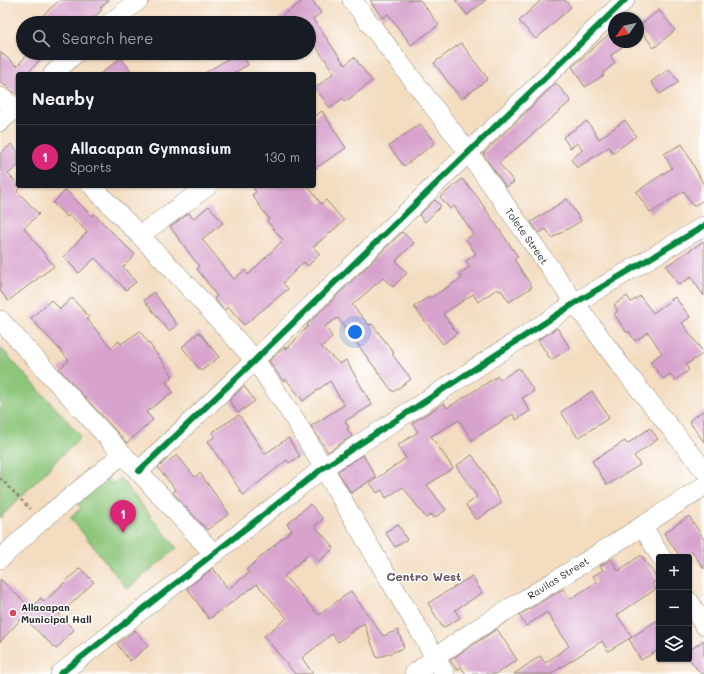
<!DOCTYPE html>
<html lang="en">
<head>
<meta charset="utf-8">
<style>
	:root { --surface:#171b24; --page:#242831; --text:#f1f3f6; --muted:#9ea1a6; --line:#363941; --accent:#db2777 }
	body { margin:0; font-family:Mali,sans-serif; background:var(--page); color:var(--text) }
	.controls { position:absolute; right:12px; bottom:12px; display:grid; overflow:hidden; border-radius:4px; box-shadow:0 1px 3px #0004 }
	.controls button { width:36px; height:36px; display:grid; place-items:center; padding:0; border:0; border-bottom:1px solid var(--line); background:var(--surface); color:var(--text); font:20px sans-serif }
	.compass { position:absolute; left:608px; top:12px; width:36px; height:36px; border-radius:50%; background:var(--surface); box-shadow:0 1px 3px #0004; rotate:236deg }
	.you { position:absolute; left:355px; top:332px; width:14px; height:14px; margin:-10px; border:3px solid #fff; border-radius:50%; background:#1a73e8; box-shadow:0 0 0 6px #1a73e833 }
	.badge { display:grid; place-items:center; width:26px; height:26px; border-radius:50%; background:var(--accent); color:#fff; font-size:13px; font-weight:700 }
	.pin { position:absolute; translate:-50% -33px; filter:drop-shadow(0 1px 2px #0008) }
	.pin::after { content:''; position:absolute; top:21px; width:14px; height:12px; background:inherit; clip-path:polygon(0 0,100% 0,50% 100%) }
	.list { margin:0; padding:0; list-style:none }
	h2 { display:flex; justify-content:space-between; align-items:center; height:52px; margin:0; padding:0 16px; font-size:17px }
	h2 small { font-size:13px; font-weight:400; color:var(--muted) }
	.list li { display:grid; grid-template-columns:26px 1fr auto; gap:12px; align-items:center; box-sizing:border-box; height:64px; padding:0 16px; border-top:1px solid var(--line) }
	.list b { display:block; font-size:15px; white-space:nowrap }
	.list p { margin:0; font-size:13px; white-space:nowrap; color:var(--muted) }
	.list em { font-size:13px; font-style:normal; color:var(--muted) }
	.icon { flex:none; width:22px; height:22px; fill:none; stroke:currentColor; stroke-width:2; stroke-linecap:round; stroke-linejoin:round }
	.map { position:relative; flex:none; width:704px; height:674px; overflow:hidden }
	.search { position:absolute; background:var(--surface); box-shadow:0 1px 3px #0004; left:16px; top:16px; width:300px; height:44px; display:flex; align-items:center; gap:10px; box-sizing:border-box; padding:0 14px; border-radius:22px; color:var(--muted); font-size:15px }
	.panel { position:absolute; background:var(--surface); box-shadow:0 1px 3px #0004; left:16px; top:72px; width:300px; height:116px; border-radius:4px }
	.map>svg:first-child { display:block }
</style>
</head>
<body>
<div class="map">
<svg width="704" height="674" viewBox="0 0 704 674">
	<rect width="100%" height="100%" fill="#fff"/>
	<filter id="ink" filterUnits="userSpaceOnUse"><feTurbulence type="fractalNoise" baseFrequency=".025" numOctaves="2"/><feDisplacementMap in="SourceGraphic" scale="8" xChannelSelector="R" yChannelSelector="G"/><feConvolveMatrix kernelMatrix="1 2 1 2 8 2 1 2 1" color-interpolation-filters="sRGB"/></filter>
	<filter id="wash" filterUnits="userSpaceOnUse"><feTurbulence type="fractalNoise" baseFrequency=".012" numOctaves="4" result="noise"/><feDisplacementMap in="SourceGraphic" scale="16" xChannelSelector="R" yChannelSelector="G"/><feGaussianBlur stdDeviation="0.9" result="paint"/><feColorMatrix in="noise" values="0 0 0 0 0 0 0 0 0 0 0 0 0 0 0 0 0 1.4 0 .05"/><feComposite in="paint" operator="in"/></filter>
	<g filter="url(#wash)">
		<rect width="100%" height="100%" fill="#f3dcbf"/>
		<path fill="#8dc67a" stroke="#5c7852" d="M0,347L81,436L0,518Z
			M105,475L112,484L120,478L177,548L127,589L70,517L81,508L75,500Z"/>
		<g id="blocks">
			<path fill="#d7a2cc" d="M60,0H109L100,8L102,10L88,23H34Z
				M304,0H312L321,13L313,19L345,65L354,57L372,81L345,102L343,98L330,108L315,88L334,73L309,36V23H272Z
				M370,0H420L439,25L411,45L388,14L382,18Z
				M455,0H486L467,15Z
				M541,0H565L571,7L536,39L519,21Z
				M659,10L675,30L654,48L638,27Z
				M610,33L614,37V42H618L622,47L610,56L615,63L603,73L604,75L585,87L572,67Z
				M461,43L488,79L461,99L434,63Z
				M0,52L17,66L29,53H46L27,74H18V95L0,82Z
				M238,53H241L248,65L232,74H203Z
				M121,58L133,74H100Z
				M669,69L679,82L660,94L651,82Z
				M556,83L571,101L499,163L514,182L506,187L483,154Z
				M322,111L346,148L314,169V117Z
				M625,120L636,136L613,153L609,147L577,168L571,159L583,150L578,143L570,148L563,137L587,121L599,139Z
				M420,124L435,143L404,166L389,146Z
				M11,144L18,152V166L8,174L18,184V186L21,187L17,191L39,214L24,228L54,266L8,301L0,290V154Z
				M682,144L704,185V200L693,206L684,191L651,213L636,192L672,168L664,154Z
				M462,179L476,195L518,257L514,259L532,287L509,302L501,290L499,291L497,289L478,302L473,294L443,314L457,333L443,344L414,307L429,296L430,298L462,278L459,274L470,267L466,261L476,254L466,239L474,234L454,206L450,209L440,197Z
				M252,186H308L321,204L326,200L344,221L313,247L320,254L308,266L304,262L283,283L288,289L244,325L229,307L224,310L214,298L217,296L212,290H213L197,269L199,266L170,227L189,213L193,219L209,206L223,223L202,239L234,279L245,270L248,275L283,240L267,221L269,219L252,195L256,192Z
				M66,190L92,216L94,214L135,255L123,267L136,282L126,290L95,258L79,273L63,257L87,232L70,215L67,217L53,203Z
				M567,199L581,221L552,238L546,229L539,233L531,222Z
				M435,200L441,206L425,222L419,215Z
				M402,232L414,243L396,261L407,273L393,287L383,278L352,305L369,325L372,324L394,353L392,354L411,379L393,392L338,318L325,326L332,337L321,347L340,364L346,360L372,405L345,421L349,428L347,429L352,436L328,452L311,426L344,405L330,381L303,401L286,379L283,381L269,361L285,347L287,349L308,326L307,325Z
				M704,241V296L691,277L679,285L666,266Z
				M154,292L177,325L169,331L144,300Z
				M627,296L631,302L640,296L653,313L675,297L690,317L682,323L704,353L686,365L689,370L675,380L670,374L663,379L650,362L662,353L648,332L635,341L629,331L627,333L614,314L618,311L614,305Z
				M72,298L89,317L87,319L111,348L119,341L121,344L140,331L173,376L166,382L173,392L146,412L153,420L127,443L59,369L69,360L31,318L51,300L60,309Z
				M557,328L570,348L551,360L538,340Z
				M199,332L219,357L201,371L182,347Z
				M519,368L534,391L522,398L530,411L516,420L513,414L472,440L459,420L431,436L453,468L427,485L446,510L434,518L432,514L426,518L403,487L386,498L382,490L377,493L370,483L406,458L398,445L418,432L412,423L444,403L447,408L498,376L500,380Z
				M244,386L255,401L238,413L229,400Z
				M592,391L609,418L578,438L561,412Z
				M704,410V442L689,421Z
				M239,415L265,454L288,438L300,456L289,463L287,460L243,495L208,441L215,437L212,432Z
				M650,428L658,439L634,456L640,465L607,485L592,461L625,441L627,444Z
				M177,455L195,477L200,473L229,514L207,530L176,496L173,492L176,490L158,468L167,459L169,461Z
				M363,455L376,477L351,493L338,471Z
				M472,455L487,476L486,477L502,503L476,520L466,505L477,497L456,466Z
				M310,504L323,519L315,526L334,548L319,561L311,552L284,576L319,615L351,591L383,636L398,630L404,648L377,658L364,623L338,642L332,634L302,658L313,674H295L264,636L287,618L257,584L209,619L187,588L213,568L228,589L249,573L246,570L292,530L287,524Z
				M689,516L704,539V569L692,551L684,557H680L664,533Z
				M398,524L407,540L395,547L385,532Z
				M641,555L658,580L652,584L656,589L617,615L632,637L608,651L602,641L552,673L553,674H514L540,656L545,663L569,646L547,612L526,626L519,615L563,589L570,599L597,582L593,576L603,570L600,566L611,559L618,571Z
				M80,568L94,582L59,615L74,630L56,649L23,617L41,598L44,602Z
				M472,576L482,593L455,610L460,618L443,628L428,603Z
				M0,579L31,608L0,642Z
				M659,619V650L641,660L629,639Z
				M497,629L517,660L496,674H466L461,667L457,670L450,660Z
				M135,630L148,646L130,661L117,644Z
				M704,640V674H701L689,659V651Z"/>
		</g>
	</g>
	<g filter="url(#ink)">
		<use href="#blocks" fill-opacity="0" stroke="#8f8475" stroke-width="1"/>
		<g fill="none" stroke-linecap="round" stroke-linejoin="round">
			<g stroke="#8f8475" stroke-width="20">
				<path id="street" d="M352,0L468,152L575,303L621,366L704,470
					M110,23L139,0
					M53,74L76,53
					M0,97L18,110
					M0,122L18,106
					M92,186L176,273L255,360L294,418L445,674
					M140,235L208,186
					M0,320L214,554
					M139,471L255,360L625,0
					M643,527L661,557
					M0,559L41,521L123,454
					M689,601L704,625
					M60,674L323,468L575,303L704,226
					M414,674C452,643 494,618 535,593C592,558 648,523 704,486"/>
			</g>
			<path stroke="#8f8475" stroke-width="2.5" stroke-dasharray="3 3" stroke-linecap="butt" d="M0,478L30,509"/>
			<use href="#street" stroke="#fff" stroke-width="19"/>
			<g stroke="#fff" stroke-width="8">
				<path id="cycleway" d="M139,471L255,360L625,0
					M60,674L323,468L575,303L704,226"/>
			</g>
			<use href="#cycleway" stroke="#00873e" stroke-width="6"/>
		</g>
	</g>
	<circle fill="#d1495b" stroke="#fff" stroke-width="1.5" cx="13" cy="613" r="4"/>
	<g text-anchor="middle" stroke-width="3" stroke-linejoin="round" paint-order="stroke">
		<g font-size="10" fill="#2b2b2b" stroke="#fff">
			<text transform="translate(527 236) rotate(55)" y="4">Tolete Street</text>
			<text transform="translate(558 578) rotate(-32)" y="4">Ravilas Street</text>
		</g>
		<g font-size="10" font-weight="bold" fill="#2b2b2b" stroke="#fff" text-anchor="start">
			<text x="21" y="611">Allacapan<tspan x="21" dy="12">Municipal Hall</tspan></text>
		</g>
		<g font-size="12" font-weight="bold" fill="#675563" stroke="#fff">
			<text x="424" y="581">Centro West</text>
		</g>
	</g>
</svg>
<div class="controls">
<button>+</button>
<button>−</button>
<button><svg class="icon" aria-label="layers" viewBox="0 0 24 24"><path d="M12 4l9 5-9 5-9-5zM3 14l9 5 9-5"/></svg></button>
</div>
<svg class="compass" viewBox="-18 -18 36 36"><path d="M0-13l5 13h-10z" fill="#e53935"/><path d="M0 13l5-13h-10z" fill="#9ea1a6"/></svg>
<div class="you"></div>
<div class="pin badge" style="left:123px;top:533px">1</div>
<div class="search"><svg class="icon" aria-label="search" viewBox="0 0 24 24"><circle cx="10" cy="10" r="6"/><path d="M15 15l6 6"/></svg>Search here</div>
<section class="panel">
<h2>Nearby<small></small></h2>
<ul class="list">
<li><span class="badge">1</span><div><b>Allacapan Gymnasium</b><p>Sports</p></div><em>130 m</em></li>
</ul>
</section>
</div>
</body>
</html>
